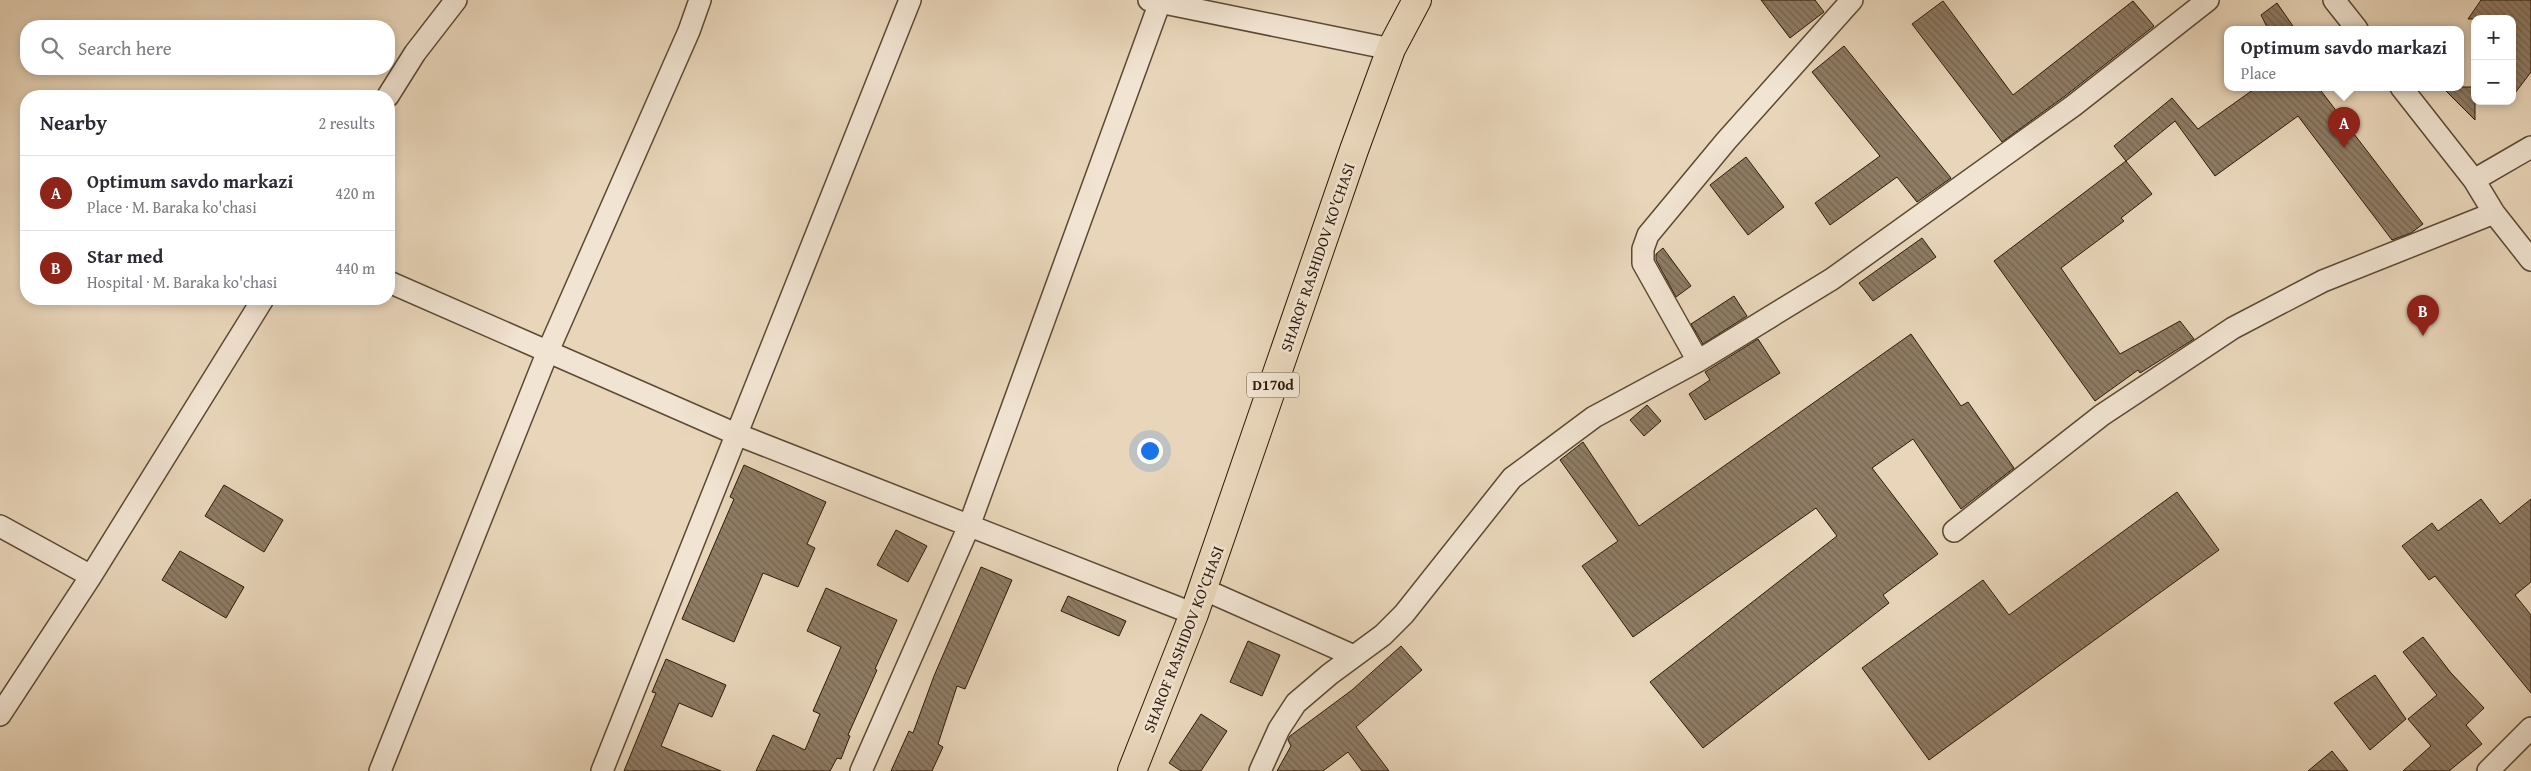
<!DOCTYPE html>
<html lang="en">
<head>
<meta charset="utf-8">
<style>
	:root { --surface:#fff; --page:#f2f2f3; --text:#2b2b33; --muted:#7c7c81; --line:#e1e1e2; --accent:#8f2418 }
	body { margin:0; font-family:"Gentium Book Plus",serif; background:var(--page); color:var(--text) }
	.controls { position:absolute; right:15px; top:15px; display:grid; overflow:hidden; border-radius:10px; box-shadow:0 2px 8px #0003 }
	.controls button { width:45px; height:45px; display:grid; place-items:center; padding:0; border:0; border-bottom:1px solid var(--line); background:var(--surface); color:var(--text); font:25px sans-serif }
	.you { position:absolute; left:1149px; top:450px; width:18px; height:18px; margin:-12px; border:4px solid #fff; border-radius:50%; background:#1a73e8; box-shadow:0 0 0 8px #1a73e833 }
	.badge { display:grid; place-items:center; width:32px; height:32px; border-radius:50%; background:var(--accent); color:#fff; font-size:16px; font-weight:700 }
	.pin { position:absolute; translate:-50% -41px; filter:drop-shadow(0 1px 2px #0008) }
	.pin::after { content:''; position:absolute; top:26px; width:18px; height:15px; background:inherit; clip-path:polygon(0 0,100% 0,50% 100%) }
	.popup { position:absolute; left:2224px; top:26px; width:240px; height:65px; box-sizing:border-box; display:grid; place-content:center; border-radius:10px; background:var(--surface); filter:drop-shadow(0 1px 4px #0005); font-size:16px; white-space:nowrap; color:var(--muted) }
	.popup b { font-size:19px; color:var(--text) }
	.popup::after { content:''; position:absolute; left:50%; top:100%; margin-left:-10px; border:10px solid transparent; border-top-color:var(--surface) }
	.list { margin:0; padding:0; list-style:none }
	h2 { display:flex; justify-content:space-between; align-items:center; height:65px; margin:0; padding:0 20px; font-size:21px }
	h2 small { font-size:16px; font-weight:400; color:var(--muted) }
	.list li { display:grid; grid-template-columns:32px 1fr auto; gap:15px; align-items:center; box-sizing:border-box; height:75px; padding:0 20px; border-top:1px solid var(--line) }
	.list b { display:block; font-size:19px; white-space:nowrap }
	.list p { margin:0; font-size:16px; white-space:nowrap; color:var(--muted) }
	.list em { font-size:16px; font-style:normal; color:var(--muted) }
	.icon { flex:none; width:28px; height:28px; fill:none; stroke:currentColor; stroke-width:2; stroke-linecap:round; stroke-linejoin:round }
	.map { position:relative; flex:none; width:2531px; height:771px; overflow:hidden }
	.search { position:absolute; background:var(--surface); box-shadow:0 2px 8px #0003; left:20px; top:20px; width:375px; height:55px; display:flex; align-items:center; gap:12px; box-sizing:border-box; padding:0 18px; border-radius:20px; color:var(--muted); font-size:19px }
	.panel { position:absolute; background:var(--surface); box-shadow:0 2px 8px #0003; left:20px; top:90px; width:375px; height:215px; border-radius:20px }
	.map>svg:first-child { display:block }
</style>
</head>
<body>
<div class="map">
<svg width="2531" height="771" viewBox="0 0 2531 771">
	<defs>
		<pattern id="building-back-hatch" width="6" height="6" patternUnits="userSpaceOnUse" patternTransform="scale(1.25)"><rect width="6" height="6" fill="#8f7c65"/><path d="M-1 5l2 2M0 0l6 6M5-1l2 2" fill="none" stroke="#756551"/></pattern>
	</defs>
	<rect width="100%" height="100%" fill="#e9d6ba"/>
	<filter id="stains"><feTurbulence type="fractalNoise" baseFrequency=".004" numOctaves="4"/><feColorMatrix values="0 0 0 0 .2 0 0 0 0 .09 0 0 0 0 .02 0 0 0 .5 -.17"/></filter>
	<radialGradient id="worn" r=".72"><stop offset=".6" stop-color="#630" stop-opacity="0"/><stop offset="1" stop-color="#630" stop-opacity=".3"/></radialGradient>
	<path fill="url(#building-back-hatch)" stroke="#2d1a08" d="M1761,0H1815L1824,12L1790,38Z
		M2481,0H2531V72L2512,97V19H2468Z
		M1943,1L2013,95L2133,1L2154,26L2065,96L2002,142L1912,24Z
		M2277,3L2295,29H2268L2261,15Z
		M1844,46L1951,178L1917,202L1897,177L1830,225L1815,203L1880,156L1812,72Z
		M2257,87H2318L2423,224L2411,233L2392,240L2298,116L2215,176L2175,121L2126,161L2114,146L2172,98L2198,129Z
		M2442,87H2475V120Z
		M1746,157L1784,207L1748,235L1710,185Z
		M2126,161L2152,194L2121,218L2124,221L2061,268L2120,354L2180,321L2194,339L2140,373L2138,370L2095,401L1994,261Z
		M1922,238L1936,257L1873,301L1859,283Z
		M1663,248L1691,286L1676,297L1656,260V254Z
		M1734,296L1747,316L1703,344L1691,324Z
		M1911,334L1961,406L1968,402L2014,468L1961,509L1913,439L1872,468L1938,554L1883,595L1889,603L1703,748L1650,682L1837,536L1816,508L1633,637L1582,566L1618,541L1560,460L1583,442L1639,526Z
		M1758,339L1780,373L1705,420L1689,394L1710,380L1705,372Z
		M1647,405L1661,421L1644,436L1630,420Z
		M744,465L826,502L807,544L815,548L798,587L763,573L734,642L682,619L734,499L730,497Z
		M224,485L283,520L264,552L205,516Z
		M2177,492L2219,550L1929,760L1862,668L1983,580L2009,615Z
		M2481,499L2500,524L2531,499V582L2515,595L2531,615V693L2435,576L2429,580L2402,546L2432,523L2438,531Z
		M896,530L927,546L908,582L877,565Z
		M180,551L244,587L226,618L162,580Z
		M981,567L1012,580L965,689L957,686L938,744L943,747L932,771H891L909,731L913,733L934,676Z
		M826,588L897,620L875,669L877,670L848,735L850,736L841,759L837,758L830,771H756L773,735L805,750L820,714L813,711L841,647L807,631Z
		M1068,596L1126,621L1119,636L1061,611Z
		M2423,637L2451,673L2484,708L2466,725L2482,744L2449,771H2403L2431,746L2408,719L2437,695L2403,652Z
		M1248,641L1280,655L1262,696L1230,682Z
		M1401,646L1422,670L1356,727L1389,771H1362L1348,752L1323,771H1277L1291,746L1288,740L1290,736L1352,690Z
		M666,659L726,685L712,717L679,703L661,746L721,771H624L656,693L652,692Z
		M2375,675L2406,719L2370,750L2334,703Z
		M1201,714L1227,731L1201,771H1181L1169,763Z
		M2332,751L2348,771H2308Z"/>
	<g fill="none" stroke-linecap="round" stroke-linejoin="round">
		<g stroke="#5c4934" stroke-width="24">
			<path id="minor" d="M1149,0L1391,49
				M2334,0L2357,29
				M2401,87L2474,180L2494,213L2531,260
				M388,96L415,53L456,0
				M2474,180L2531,147
				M389,282L736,434L1194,614
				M1698,361L1643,263V249L1648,235L1726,141L1852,0
				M0,526L91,576
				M1954,531L2102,415L2233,328L2323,281L2494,213
				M1203,589L1354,656
				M0,715L91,576L263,299
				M380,771L548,351L689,31L700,0
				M602,771L910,0
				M861,771L969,526L1160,2
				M1260,771L1279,729L1296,703L1330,674L1383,635L1404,614L1512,478L1594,417L1698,361L1832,279L2073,106L2208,0
				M2488,771L2531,728"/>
		</g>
		<g stroke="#2d1a08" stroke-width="30">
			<path id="major" d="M1132,771L1194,614L1354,150L1391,49L1417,0"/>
		</g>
		<use href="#minor" stroke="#f1e4d2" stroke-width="21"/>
		<use href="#major" stroke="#e9d6ba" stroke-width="28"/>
	</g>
	<g text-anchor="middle" stroke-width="5" stroke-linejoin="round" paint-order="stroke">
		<rect fill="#f1e4d2" stroke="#685745" stroke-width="1" x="1247" y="372.5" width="52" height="25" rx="4"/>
		<g font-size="15" font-weight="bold" fill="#2d1a08">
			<text x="1273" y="390">D170d</text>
		</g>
		<g font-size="16" fill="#2d1a08" stroke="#f1e4d2">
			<text transform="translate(1317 257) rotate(-71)" y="6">SHAROF RASHIDOV KO'CHASI</text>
			<text transform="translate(1183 639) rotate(-69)" y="6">SHAROF RASHIDOV KO'CHASI</text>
		</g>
	</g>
	<rect width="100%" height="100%" filter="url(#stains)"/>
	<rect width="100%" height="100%" fill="url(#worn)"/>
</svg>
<div class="controls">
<button>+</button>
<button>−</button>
</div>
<div class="you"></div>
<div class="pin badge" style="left:2344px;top:148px">A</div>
<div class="popup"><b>Optimum savdo markazi</b>Place</div>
<div class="pin badge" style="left:2423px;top:336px">B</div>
<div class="search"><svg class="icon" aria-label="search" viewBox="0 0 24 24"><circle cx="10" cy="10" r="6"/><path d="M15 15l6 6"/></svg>Search here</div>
<section class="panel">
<h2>Nearby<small>2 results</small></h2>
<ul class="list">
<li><span class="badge">A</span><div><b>Optimum savdo markazi</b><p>Place · M. Baraka ko'chasi</p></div><em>420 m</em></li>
<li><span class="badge">B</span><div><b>Star med</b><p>Hospital · M. Baraka ko'chasi</p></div><em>440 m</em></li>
</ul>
</section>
</div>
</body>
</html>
